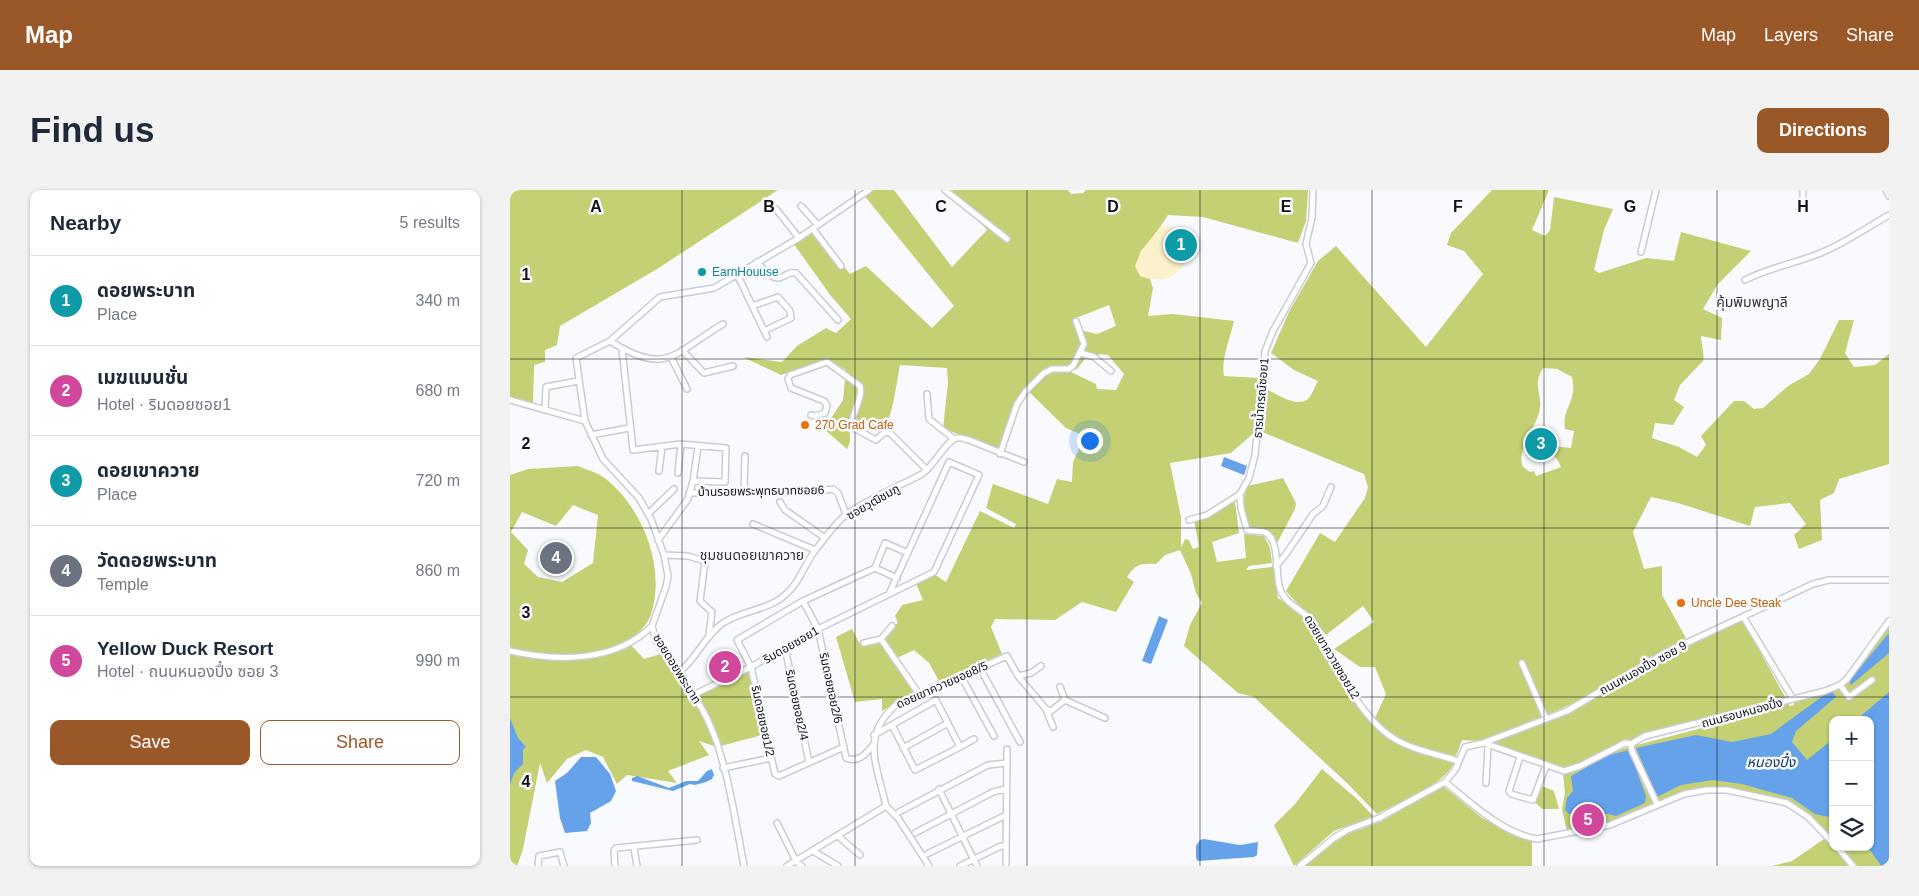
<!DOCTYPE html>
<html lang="en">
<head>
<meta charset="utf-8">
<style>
	:root { --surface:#fff; --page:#f2f2f3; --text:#1f2937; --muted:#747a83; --line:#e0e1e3; --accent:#9a5727 }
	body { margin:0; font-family:Arial,"Noto Sans Thai",sans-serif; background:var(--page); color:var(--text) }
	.controls { position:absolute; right:15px; bottom:15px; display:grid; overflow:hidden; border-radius:10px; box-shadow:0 1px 4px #0004 }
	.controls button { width:45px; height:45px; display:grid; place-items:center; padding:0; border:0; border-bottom:1px solid var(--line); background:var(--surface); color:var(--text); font:25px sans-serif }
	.you { position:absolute; left:579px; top:250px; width:18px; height:18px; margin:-12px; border:4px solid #fff; border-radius:50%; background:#1a73e8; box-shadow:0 0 0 8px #1a73e833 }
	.badge { display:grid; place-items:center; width:32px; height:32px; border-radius:50%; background:var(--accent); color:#fff; font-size:16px; font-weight:700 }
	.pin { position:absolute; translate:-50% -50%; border:2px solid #fff; box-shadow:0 1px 5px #0006 }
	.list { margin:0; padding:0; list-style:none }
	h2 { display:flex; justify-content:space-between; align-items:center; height:65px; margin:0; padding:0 20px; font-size:21px }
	h2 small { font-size:16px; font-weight:400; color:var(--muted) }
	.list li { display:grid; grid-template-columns:32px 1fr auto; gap:15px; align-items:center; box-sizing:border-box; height:90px; padding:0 20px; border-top:1px solid var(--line) }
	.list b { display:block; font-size:19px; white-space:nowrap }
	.list p { margin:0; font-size:16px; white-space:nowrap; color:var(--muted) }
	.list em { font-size:16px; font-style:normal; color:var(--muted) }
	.actions { display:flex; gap:10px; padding:15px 20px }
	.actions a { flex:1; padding:11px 0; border:1px solid var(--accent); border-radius:10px; text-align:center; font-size:18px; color:var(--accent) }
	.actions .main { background:var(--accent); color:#fff }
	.icon { flex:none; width:28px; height:28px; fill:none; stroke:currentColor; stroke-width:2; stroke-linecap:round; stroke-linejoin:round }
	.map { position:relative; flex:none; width:1379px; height:676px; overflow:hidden; border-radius:10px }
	header { display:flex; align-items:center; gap:30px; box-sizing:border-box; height:70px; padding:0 25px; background:var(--accent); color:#fff }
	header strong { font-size:24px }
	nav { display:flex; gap:28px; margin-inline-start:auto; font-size:18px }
	.intro { display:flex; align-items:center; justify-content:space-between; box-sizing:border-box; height:120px; padding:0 30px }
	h1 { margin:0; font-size:35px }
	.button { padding:12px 22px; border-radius:10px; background:var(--accent); color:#fff; font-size:18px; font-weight:700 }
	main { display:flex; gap:30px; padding:0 30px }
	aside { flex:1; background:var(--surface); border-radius:10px; box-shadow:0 1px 4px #0004 }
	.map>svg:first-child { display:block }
</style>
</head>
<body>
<header>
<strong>Map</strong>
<nav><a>Map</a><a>Layers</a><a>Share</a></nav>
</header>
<div class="intro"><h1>Find us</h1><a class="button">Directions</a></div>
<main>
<aside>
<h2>Nearby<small>5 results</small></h2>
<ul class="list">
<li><span class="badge" style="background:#0f9aa8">1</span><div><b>ดอยพระบาท</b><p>Place</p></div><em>340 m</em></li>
<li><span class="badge" style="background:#d1479c">2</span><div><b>เมฆแมนชั่น</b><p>Hotel · ริมดอยซอย1</p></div><em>680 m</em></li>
<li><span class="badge" style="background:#0f9aa8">3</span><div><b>ดอยเขาควาย</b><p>Place</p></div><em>720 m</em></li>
<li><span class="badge" style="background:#6b7280">4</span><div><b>วัดดอยพระบาท</b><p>Temple</p></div><em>860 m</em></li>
<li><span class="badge" style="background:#d1479c">5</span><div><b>Yellow Duck Resort</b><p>Hotel · ถนนหนองปึ๋ง ซอย 3</p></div><em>990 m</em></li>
</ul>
<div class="actions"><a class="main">Save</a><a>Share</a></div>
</aside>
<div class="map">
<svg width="1379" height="676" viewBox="0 0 1379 676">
	<rect width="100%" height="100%" fill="#f9fafe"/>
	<path fill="#c4d073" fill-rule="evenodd" d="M0,0H268L147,79L50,136L47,155L35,160V172L24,175L23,213L0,210Z
		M359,0H384L442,77L477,40L441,2L443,0H558L561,4L573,3L576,0H798L796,31L788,53L693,27L658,25L640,52L631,61L630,86L640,89L643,98L638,126L663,124L724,131C720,149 711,168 714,186L749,188L746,241L721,263L660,273L671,327V358L675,349L679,350L683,359L689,357L684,330L725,312L729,343L702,352L707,372L736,368L734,344L754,346L760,358L762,373L739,376L736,380L763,377L768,408L797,428L839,501L876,545L944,573C933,596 889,612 867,624L837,593L744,507L728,503L674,456L680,435L692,413L686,403L681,384L670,360L655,365L646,374C632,373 625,374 617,387L624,392L606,422L572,412L545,430L485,429L481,437L492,464L429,491L419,473L404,460L385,469L371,449L382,436L388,433L385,426L392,415L413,410L405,391L422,383L436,392L470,321L504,338L506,334L476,318L483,294L538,314L547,289L562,292L563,272L575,246L556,238L515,198L506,212L489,258L486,260L433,238L438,193L437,178L390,175L383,214L375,242C362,243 352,231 339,228L340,252L337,259L314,239L333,210L336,180L316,169L271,185L233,167L272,172L287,156L316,138L326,143L341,129L321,106L283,53L304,41L340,84L356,76L422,138L444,116L353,4ZM599,115L606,136L587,144L574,141L566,128ZM590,164L598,165L614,184L606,200L587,199L586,194L559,181L567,179L578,165L584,167Z
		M982,0H1039L1022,40L1035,46L1040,40L1044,7L1103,19L1094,40L1084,80L1089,83L1136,68L1164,71L1171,42L1241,61L1208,94L1193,119L1212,128L1211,150L1191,146C1191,155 1195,163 1193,171L1170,195L1164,210L1174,217L1163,235L1145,233L1142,248L1169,257L1187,267L1196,255L1191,246L1224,211H1234L1244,219L1253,218L1278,196L1299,184L1310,169L1329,130H1344L1335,163L1344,177L1365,175L1379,164V274L1329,289L1324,303L1310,310L1312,350L1289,359L1284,345L1296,334L1280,313L1245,317L1240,336L1168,313L1141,307L1123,342L1134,379L1152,376V405L1176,448L1072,509L1022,532L970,551L952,550L946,566C916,559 886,553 865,528L876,504L865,477H850L824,459L864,432L853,416L816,445L776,401L810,343L825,352L855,308L858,297L854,284L752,242L756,199C767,204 786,218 798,209C802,205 805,196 808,191L784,180L761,163L779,122L808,71L826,56L916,157L973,84L954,61L937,55L941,43ZM1033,178L1047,179L1062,187C1068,212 1051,219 1055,239L1064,241L1061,258L1043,256L1038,261L1047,269L1051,277L1026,286L1024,281L1020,282L1013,277C1006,261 1024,240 1029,223C1034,204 1021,197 1033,178Z
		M68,276C77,280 89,283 96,289C132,318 155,375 142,421C137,439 125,444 115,456L121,455L134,469L154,463L183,505L241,477L256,544L207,557L189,551L199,565L158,581L167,593L117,585L107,594L93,567L76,560L57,569L37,593L27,564L30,573L13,659L7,676H0V285L18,279ZM63,315L88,325L83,373L52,392L28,387L14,374L18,360L1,342L12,322L46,336Z
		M773,288L786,313L785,319L766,355C760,335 752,346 739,338C729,331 734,306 737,296Z
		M1232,429L1280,516L1284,515V506L1317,499L1332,493L1379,432V676H1262L1282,671L1317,647L1312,639L1269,609L1189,599L1157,608L1111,630L1057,641L1052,620L1055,603L1053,584L1064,581L1092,565L1054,581L973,553L1057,521L1155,463ZM1257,521L1104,561L1135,546ZM1323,530H1360V657H1323Z
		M342,439L350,454L369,449L405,502L372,521V509L345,512L326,447Z
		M812,579L847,609L863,626L824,641L784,676L764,635L785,614Z
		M933,596L972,628L1022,652V676H795L830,647L872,631Z
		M1032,596L1044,601L1049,619H1032L1025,612Z"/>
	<path fill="#fbf1cb" d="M651,36C665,36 677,43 683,55C672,83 661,96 630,86L625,76L631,61Z"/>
	<path fill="#65a2ea" d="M714,267L737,276L734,285L711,276Z
		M649,426L658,430L641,474L632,471Z
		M1379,443V463L1341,495L1339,491Z
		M1321,500L1326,507L1286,541L1282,552L1297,570L1323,549V628L1305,624L1282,608L1232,594L1203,590L1171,595L1147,607L1126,558L1186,545L1222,552L1261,544Z
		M1379,502V676H1371L1358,657H1360V530H1346Z
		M0,528L8,548L16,557L13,559V574L4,583L0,595Z
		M1119,560L1136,606L1135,613L1106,626L1098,624H1059L1055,620L1057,608L1063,601L1061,586L1099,565Z
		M71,567H86L100,584L106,601L101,611L80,623L81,633L77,641L55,643L50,628L45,591L57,583Z
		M202,579L204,585L202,589L196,592L185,595L180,594L163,601L122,591V588L127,586L159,598L176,591H188L197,581Z
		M694,649L730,655L748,652L747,665L744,667L688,671L686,668V656L690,650Z"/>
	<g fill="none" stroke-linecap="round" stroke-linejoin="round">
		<g stroke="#caccd5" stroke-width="8">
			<path id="minor" d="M435,0L497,49
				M803,0L802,27L796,54L801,73L763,141L755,161L745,265L739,288L730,304L731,318L737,340C744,342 751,340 756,343C770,350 765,385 770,399C774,413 793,420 803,432C823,468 847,525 883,548C902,560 927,564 948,571
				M1293,0V10
				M1376,0L1379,6
				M291,16L308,35
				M266,19L289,48
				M303,39L331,76
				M1131,62L1146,0
				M247,72C255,80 263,93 274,86C279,83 281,82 286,83L328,130
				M227,84L257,147
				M1235,90C1258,78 1283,74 1308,64C1332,55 1356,38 1379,25
				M242,116L268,107L280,121L281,128L254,141
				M100,151C157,187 164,163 213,134
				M112,159L123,260L171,254L216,258L215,292L183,291
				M172,160L194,183L223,176
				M571,163L584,167L601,181
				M161,167L177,199
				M417,204L419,229L444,249
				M0,210L75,231
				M35,220L36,197L68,191
				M301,225L305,226L315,223L317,215L314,211L281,198L278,189L280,185L317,172L350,196C354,210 338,226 344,238L366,250L375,242L380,243L417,280
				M81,245L119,238
				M490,264L507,214L516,201L534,183L542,179H558L563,176L574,154L566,131
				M149,281L152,257
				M168,283L171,254
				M234,302L235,266
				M179,303L299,302L323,299L328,303L336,324
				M270,312L275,320L315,348
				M138,324L164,299
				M679,330L697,325L730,304
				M243,334L305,360
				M148,350L178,309L183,291L188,257
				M154,365L178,366L195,371L190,411L202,422L199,444
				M766,376L776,364L803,324L813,316L821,297
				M365,378L387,388
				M293,411L308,439L336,568C348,573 355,565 363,555
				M1234,428L1283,509
				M371,449L382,436
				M354,453L371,449L409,504
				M275,458L299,572
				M0,461C48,472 106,472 142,436
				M1012,473L1036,529
				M470,478L510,552
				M168,483C187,469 194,446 213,433C232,420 257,421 275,405C290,393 295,372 307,358C316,347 326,332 337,324C359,308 388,297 412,284C424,275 434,255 444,249C448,246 455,249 459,250L514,272
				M451,486L484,546
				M508,486L521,483L531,476
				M1330,495L1339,507L1362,490
				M550,497L555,510L595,528
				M183,505L241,477L308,439L424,382L469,285L439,272L379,404
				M536,519L543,537
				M364,545L426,510L450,557L405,580L382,535
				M974,553L1054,581L1070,576L1115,553L1121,554
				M334,557L269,586L265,584L241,477L227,450L293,411L365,378L375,353L398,363
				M450,557L464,549
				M393,558L438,533
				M1010,567L999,601L1001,604L1023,610L1036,576
				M213,578L261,568
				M935,592C962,614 992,643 1027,649L1100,635L1174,604L1197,600H1217L1277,613L1298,627L1323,653
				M976,593L978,555
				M429,599L467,676
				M1147,614L1122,561L1121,554L1135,546L1315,501L1330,495L1337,489L1379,431
				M376,616C367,575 350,546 386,515L497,466L508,486L536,519L541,521L555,510
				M376,616L388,628L419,676
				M389,622L478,575L497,573
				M267,633L286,671L292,676
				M405,643L483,602L496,599
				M328,646L350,665
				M1327,657L1343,676
				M124,658L127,676
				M303,661L328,676
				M417,664L496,625
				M496,674L497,559
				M28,676L29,666L50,662L54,676
				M105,676L104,661L106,658L187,650
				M234,676C226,634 217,573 200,535C187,505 164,478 146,451L142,436L156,397L158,386L154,365L141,329L129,308L93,269L75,231L66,168L100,151L150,107L204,98L289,48L359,0
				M277,676L376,616
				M450,676L491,656H496
				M790,676L824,648L837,640L869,628L935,592L945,580L955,557L973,553L1057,521L1155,463L1303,394L1319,390H1379"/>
		</g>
		<use href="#minor" stroke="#fff" stroke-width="5"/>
	</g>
	<path fill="none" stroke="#121316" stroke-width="1" stroke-opacity="0.55" d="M172,0V676M345,0V676M517,0V676M690,0V676M862,0V676M1034,0V676M1207,0V676M0,169H1379M0,338H1379M0,507H1379"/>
	<circle fill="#0f9aa8" stroke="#f9fafe" stroke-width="2" cx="192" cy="82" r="5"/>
	<g fill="#e8710a" stroke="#f9fafe" stroke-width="2">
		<circle cx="295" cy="235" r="5"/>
		<circle cx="1171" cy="413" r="5"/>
	</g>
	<g text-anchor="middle" stroke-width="5" stroke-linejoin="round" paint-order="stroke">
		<g font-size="12" fill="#0d838f" stroke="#f9fafe" text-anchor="start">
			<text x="202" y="86">EarnHouuse</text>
		</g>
		<g font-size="12" fill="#121316" stroke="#f9fafe">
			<text transform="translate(751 208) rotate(-85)" y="4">ธารน้ำกรณ์ซอย1</text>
			<text transform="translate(251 301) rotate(-1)" y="4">บ้านรอยพระพุทธบาทซอย6</text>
			<text transform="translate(363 312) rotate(-30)" y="4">ซอยวุฒิชมภู</text>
			<text transform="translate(281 455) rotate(-30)" y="4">ริมดอยซอย1</text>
			<text transform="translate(822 467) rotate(59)" y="4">ดอยเขาควายซอย12</text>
			<text transform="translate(1133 478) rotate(-29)" y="4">ถนนหนองปึ๋ง ซอย 9</text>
			<text transform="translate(167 479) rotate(58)" y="4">ซอยดอยพระบาท</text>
			<text transform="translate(432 495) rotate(-24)" y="4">ดอยเขาควายซอย8/5</text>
			<text transform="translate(321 498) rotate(78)" y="4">ริมดอยซอย2/6</text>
			<text transform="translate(287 515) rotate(78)" y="4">ริมดอยซอย2/4</text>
			<text transform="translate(1232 523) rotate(-15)" y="4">ถนนรอบหนองปึ๋ง</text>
			<text transform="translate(253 531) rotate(78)" y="4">ริมดอยซอย1/2</text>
		</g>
		<g font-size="12" fill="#c56008" stroke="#f9fafe" text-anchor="start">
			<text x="305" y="239">270 Grad Cafe</text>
			<text x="1181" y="417">Uncle Dee Steak</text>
		</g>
		<g font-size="14" fill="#32333a" stroke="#f9fafe">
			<text x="1242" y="117">คุ้มพิมพญาลี</text>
			<text x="242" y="370">ชุมชนดอยเขาควาย</text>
		</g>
		<g font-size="14" font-style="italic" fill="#0e3966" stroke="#f9fafe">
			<text x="1261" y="577">หนองปึ๋ง</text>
		</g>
	</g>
	<g font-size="16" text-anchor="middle" font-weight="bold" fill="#121316" stroke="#f9fafe" stroke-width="5" stroke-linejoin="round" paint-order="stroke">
		<text x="86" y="22">A</text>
		<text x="259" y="22">B</text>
		<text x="431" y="22">C</text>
		<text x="603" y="22">D</text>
		<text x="776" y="22">E</text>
		<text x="948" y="22">F</text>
		<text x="1120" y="22">G</text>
		<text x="1293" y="22">H</text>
		<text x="16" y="90">1</text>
		<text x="16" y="259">2</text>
		<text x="16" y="428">3</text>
		<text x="16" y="597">4</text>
	</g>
</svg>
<div class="controls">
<button>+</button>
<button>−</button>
<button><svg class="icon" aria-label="layers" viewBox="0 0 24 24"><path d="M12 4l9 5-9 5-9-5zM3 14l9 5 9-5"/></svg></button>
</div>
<div class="you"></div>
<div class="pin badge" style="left:671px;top:55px;background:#0f9aa8">1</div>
<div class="pin badge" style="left:215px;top:477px;background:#d1479c">2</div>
<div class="pin badge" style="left:1031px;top:254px;background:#0f9aa8">3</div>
<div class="pin badge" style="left:46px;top:368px;background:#6b7280">4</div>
<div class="pin badge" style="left:1078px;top:630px;background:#d1479c">5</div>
</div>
</main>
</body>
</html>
